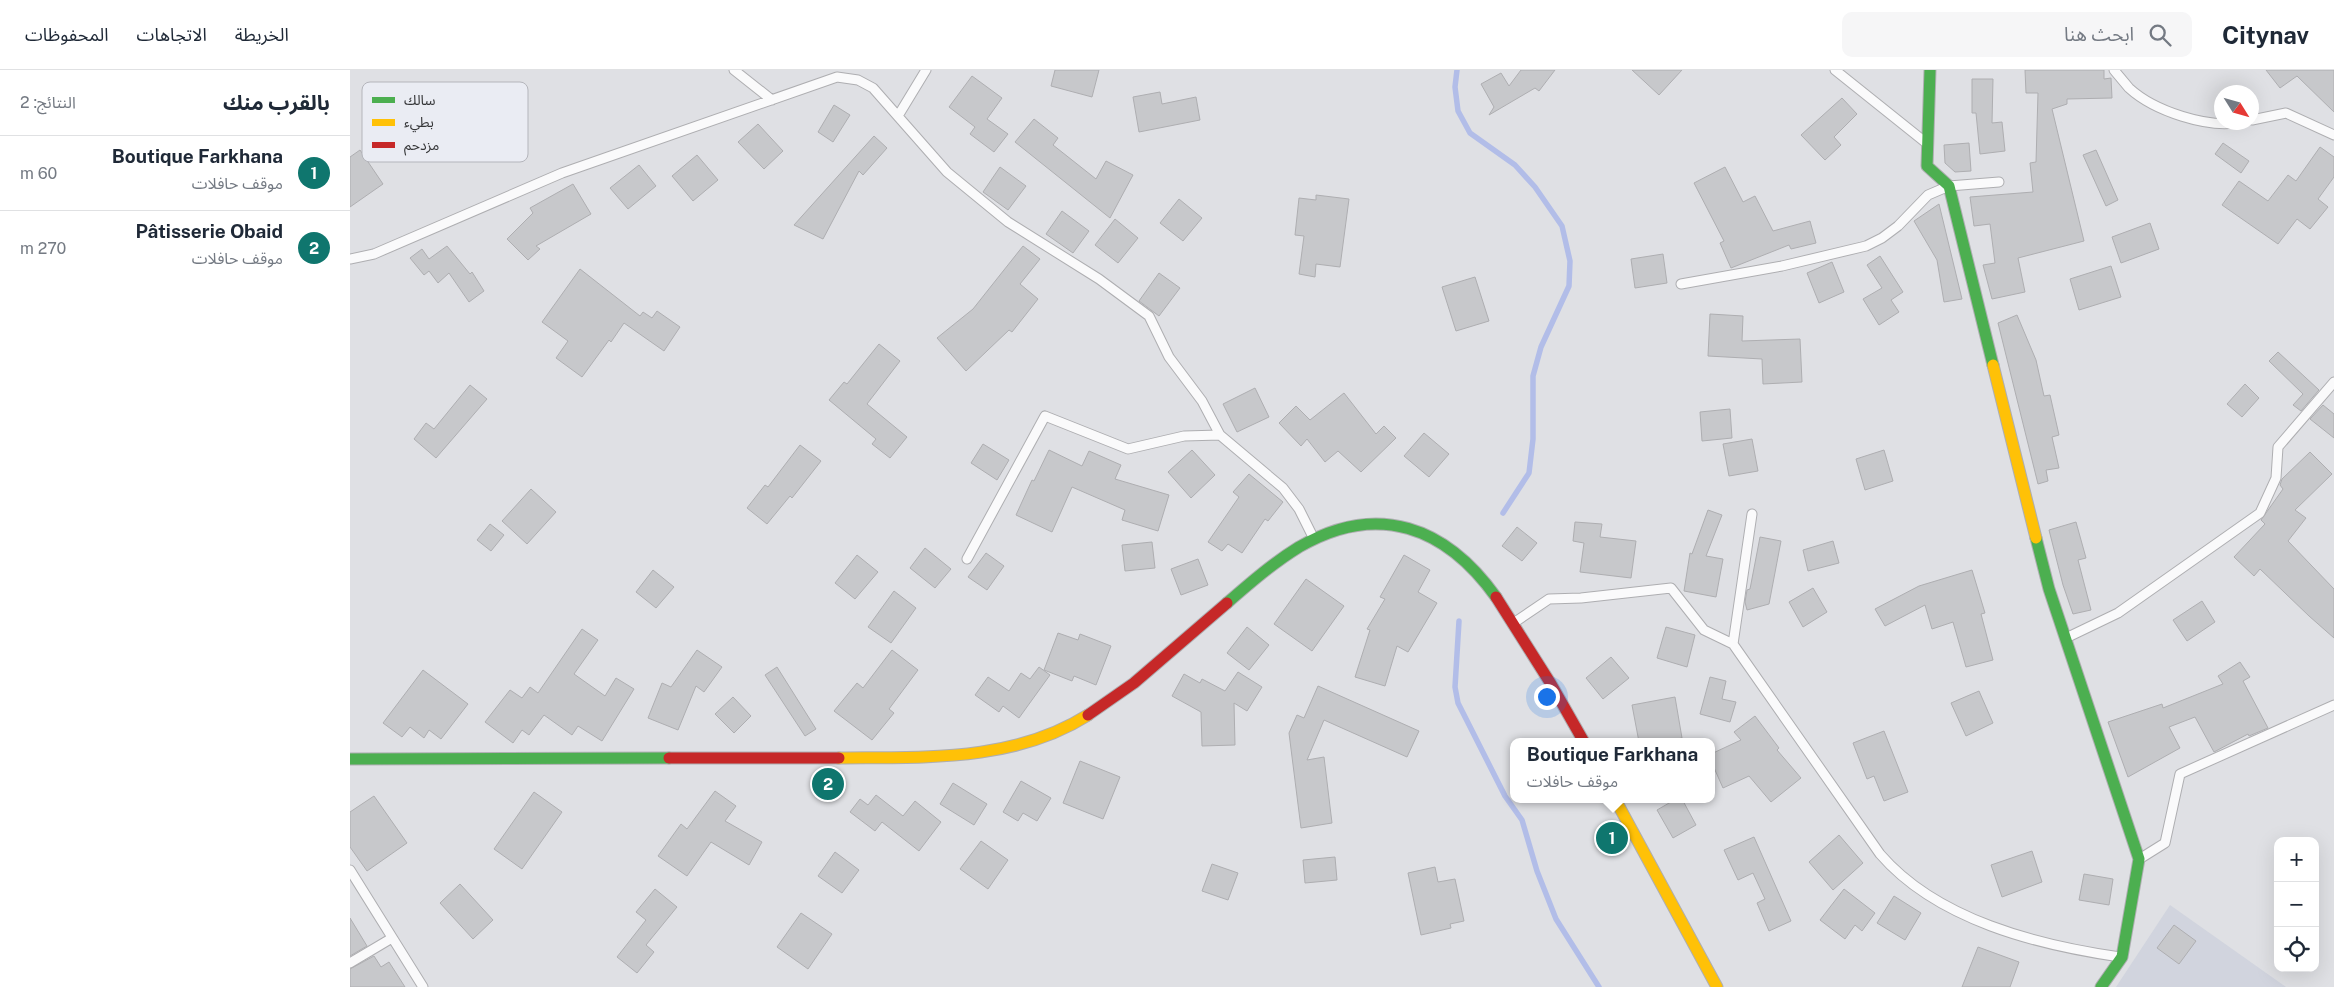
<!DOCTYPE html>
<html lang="ar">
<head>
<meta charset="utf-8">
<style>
	:root { --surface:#fff; --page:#f6f6f7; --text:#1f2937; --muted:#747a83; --line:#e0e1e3; --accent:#0f766e }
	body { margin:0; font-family:"Public Sans","Noto Sans Arabic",sans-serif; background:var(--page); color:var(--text); direction:rtl }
	.controls { position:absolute; right:15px; bottom:15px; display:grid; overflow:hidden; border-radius:10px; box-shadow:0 5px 20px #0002 }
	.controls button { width:45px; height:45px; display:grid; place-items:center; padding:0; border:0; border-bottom:1px solid var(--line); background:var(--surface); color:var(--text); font:25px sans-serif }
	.compass { position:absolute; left:1864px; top:15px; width:45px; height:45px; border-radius:50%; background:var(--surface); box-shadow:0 5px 20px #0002; rotate:127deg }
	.you { position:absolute; left:1196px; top:626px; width:18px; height:18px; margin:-12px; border:4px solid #fff; border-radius:50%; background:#1a73e8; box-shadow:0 0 0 8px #1a73e833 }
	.badge { display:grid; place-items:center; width:32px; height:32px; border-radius:50%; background:var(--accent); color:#fff; font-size:16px; font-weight:700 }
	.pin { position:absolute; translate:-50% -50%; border:2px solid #fff; box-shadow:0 1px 5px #0006 }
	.popup { position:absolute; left:1160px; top:668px; width:205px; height:65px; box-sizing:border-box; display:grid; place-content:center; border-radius:10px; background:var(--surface); filter:drop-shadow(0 1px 4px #0005); font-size:16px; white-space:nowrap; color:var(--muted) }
	.popup b { font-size:19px; color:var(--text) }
	.popup::after { content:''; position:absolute; left:50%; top:100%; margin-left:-10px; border:10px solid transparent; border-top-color:var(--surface) }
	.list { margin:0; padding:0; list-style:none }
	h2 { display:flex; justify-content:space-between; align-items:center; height:65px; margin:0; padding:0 20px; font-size:21px }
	h2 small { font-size:16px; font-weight:400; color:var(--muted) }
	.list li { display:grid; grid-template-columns:32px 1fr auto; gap:15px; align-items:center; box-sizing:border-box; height:75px; padding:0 20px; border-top:1px solid var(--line) }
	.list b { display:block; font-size:19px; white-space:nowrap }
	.list p { margin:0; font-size:16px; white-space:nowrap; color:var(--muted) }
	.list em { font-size:16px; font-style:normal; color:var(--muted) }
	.icon { flex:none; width:28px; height:28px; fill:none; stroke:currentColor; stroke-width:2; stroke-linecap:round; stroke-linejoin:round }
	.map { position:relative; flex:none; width:1984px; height:917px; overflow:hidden; direction:ltr }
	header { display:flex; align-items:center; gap:30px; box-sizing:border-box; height:70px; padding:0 25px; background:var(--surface); border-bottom:1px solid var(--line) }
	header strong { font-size:24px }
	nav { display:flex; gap:28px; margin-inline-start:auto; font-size:18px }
	.search { width:350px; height:45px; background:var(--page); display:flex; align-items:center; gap:12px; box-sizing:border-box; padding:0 18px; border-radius:10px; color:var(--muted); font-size:19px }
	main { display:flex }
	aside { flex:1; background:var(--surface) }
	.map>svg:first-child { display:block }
</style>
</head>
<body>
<header>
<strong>Citynav</strong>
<div class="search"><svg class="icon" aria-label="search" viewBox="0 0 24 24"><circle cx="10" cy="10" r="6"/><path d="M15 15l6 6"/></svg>ابحث هنا</div>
<nav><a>الخريطة</a><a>الاتجاهات</a><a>المحفوظات</a></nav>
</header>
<main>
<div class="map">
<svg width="1984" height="917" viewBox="0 0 1984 917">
	<rect width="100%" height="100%" fill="#dfe0e4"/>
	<path fill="#d1d4de" d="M1820,835L1936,917H1766Z"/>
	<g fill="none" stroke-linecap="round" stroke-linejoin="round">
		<path stroke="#b2bde8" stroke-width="5.5" d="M1107,0L1105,17L1108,41L1120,63L1165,95L1185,117L1212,156L1220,191L1219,216L1191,277L1183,306V369L1179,403L1153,443
			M1109,551L1105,617L1108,633L1155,726L1172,750L1187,801L1206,849L1249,917"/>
	</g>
	<path fill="#c7c8cb" stroke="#aeaeb1" d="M705,0H749L742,27L701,16Z
		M1171,0H1205L1189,21L1185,18L1139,45L1144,37L1131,14L1151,3L1159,16Z
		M1282,0H1332L1309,25Z
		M1675,0H1754V9L1761,8L1762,28L1717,29V34L1702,39L1734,171L1668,188L1675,222L1642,229L1633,195L1645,193L1640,154L1624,156L1620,127L1683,122L1680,93L1686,92L1688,23H1676Z
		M1916,0H1984V42L1947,6L1930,18Z
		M622,6L652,28L637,49L658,64L644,82L620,64L625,57L599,37Z
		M1622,9H1643L1642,53L1652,52L1655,81L1630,84L1626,43H1622Z
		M810,22L812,34L846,27L850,50L789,62L783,27Z
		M1492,28L1507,44L1484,67L1491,75L1475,90L1451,65Z
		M484,35L500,45L483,72L468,62Z
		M684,49L708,68L703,75L746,109L756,91L783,105L760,148L665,72Z
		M408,54L433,81L414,99L388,72Z
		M524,66L537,78L513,105L509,101L473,169L444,155Z
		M1619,73L1621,101L1605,102L1595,93L1594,75Z
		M1873,73L1899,91L1891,103L1865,84Z
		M1970,77L1984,87V107L1968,129L1978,137L1960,159L1947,149L1928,174L1872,135L1889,111L1918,131L1938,105L1946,111Z
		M10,80L33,114L0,137V87Z
		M1746,80L1768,130L1756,136L1733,85Z
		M347,85L368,110L343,131L322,106Z
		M289,95L306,116L278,139L260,118Z
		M650,97L676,116L658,140L633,122Z
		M1375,97L1393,132L1405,126L1423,161L1460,151L1466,173L1441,179L1439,175L1381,198L1370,173L1374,171L1344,113Z
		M223,114L241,144L186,176L190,179L178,190L157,169L183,143L180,138Z
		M966,125L999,129L990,197L966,194L965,207L949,204L954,166L945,165L949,128L966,130Z
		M829,129L852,148L833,171L810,153Z
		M1589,134L1612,229L1594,232L1587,190L1564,151Z
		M712,141L739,161L723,183L696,164Z
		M765,149L788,168L768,193L745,175Z
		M1800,153L1809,179L1771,193L1762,167Z
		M97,176L120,204L122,202L134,221L119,232L99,203L88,213L79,201L74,205L60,188L72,179L79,189Z
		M673,176L690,189L670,214L688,229L662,262L659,260L616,301L587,268L623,239Z
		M1313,184L1317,213L1285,218L1281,189Z
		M1530,186L1553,222L1541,230L1549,242L1529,255L1513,229L1532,218L1517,195Z
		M1482,192L1494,222L1469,233L1457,203Z
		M1761,196L1771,227L1729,240L1720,209Z
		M230,199L290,246L293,242L302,248L307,241L330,257L314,281L274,253L261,272L259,270L232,307L206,288L218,271L192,252Z
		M809,203L830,218L809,246L789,231Z
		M1125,207L1139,251L1106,261L1092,217Z
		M1360,244L1393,246L1392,271L1450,269L1452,312L1413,314L1412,289L1358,286Z
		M1667,245L1686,290L1694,326L1700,325L1709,365L1702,367L1709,398L1696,400L1698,411L1688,414L1648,253Z
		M529,274L550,291L517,334L557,367L540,388L522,374L526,369L479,330L494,312L497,314Z
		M1928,282L1969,320L1951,341L1943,335L1953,324L1919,291Z
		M1895,314L1909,328L1892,347L1877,334Z
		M120,315L137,329L86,388L64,369L76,353L84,359Z
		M905,318L919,347L887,362L873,334Z
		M994,323L1026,364L1034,356L1046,368L1011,402L988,381L975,392L957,369L951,376L929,353L946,336L960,350Z
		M1973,335L1984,344V368L1960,349Z
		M1380,339L1382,368L1352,371L1350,342Z
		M1074,363L1099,384L1079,407L1054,386Z
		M1402,369L1408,401L1379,406L1373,374Z
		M633,374L659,390L647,410L621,393Z
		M450,375L471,391L442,428L440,426L417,454L397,438L415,415L418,417Z
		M699,380L732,396L739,381L771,395L765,409L819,425L808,461L772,450L775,440L722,417L702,462L666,445L682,410L684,411Z
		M842,380L865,405L841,428L818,402Z
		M1534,380L1543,411L1515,420L1506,389Z
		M1960,382L1982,404L1945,440L1956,448L1938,471L1984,519V568L1959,546L1910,499L1904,506L1884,487L1915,454L1911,450L1933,419L1930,415L1932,409Z
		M899,404L933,432L918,451L915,449L892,483L878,474L872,481L858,472L889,427L883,422Z
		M181,419L206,442L177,474L152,451Z
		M1358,440L1372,445L1356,486L1373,489L1366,527L1334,521L1340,483L1342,484Z
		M1225,452L1252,454L1250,467L1286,471L1281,508L1230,502L1234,473L1223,471Z
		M1726,452L1736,488L1728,490L1741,540L1723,544L1713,515L1699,460Z
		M140,454L154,465L141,481L127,470Z
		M1167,457L1187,473L1172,491L1152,476Z
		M1410,467L1431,471L1419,534L1397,540L1395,532L1397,520L1400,519Z
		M1483,471L1489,493L1458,501L1453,480Z
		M802,472L805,498L775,501L772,475Z
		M575,478L601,499L585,518L560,498Z
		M636,483L654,496L637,520L618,507Z
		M507,485L528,502L505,529L485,513Z
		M1054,485L1080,500L1068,522L1087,533L1058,582L1047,576L1035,616L1005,607L1020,560L1017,559L1035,529L1030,527Z
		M848,489L858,515L831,525L821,499Z
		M303,500L324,517L306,538L286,522Z
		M1622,500L1635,543L1631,544L1643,590L1616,597L1603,552L1582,559L1575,535L1535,556L1525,539L1569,516Z
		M956,509L994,536L962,581L924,554Z
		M1463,518L1477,542L1453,557L1439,532Z
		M544,521L566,538L541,573L518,557Z
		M1852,531L1865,552L1837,571L1823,550Z
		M897,557L919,575L899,600L877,583Z
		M1316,557L1345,565L1337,597L1307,588Z
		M232,559L248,570L224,604L255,626L266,608L284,619L252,671L228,656L222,665L194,645L179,665L172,660L163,673L135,652L160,620L172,628L180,617L188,623Z
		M708,563L728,570L730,564L761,576L746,615L724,606L722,611L694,600Z
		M347,580L372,597L354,622L346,616L328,660L298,648L312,613L321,617Z
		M542,580L568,600L539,639L544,643L522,670L484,641L507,613L513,618Z
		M1261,587L1279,608L1253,629L1236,608Z
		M1890,592L1900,607L1893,611L1918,658L1899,666L1898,664L1864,682L1845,647L1819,657L1830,678L1778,707L1758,652L1812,634L1813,638L1873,614L1868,606Z
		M427,597L466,659L455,666L415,605Z
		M689,597L700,605L669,648L653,636L649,642L625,625L638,607L659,621L671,603L680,609Z
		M73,600L118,634L91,669L79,660L74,668L60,657L52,667L33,653Z
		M888,602L912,617L897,641L884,633L885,675L852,676L851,642L822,626L834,604L850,613L852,609L875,621Z
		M1360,607L1376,611L1372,629L1386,632L1380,652L1350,644Z
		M968,616L1069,661L1057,687L974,650L957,690L974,687L982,753L951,758L939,663L947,645L954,648Z
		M1629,621L1643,653L1616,666L1601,633Z
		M383,627L401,646L384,663L365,644Z
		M1325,627L1332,668L1311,672H1289L1282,635Z
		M1405,646L1429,678L1427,680L1451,708L1421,732L1399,706L1373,718L1361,691V684L1391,670L1384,662Z
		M1534,661L1558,722L1534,731L1524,706L1517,709L1503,673Z
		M730,691L770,707L753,749L713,733Z
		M671,711L701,728L687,751L673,743L668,751L653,742Z
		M603,713L637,734L624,755L590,734Z
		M365,721L386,736L375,751L412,772L399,795L361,772L337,806L308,786L331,754L337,759Z
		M184,722L212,742L172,799L144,779Z
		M526,725L553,746L565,731L591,752L569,781L532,752L525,761L500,742L510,729L518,735Z
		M24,726L57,773L17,801L0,777V742Z
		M1326,729H1332L1346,755L1323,768L1307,740Z
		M1489,765L1513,793L1483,820L1459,792Z
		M1404,767L1441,851L1419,861L1407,833L1415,829L1403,803L1388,810L1374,780Z
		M631,771L658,790L638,819L610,799Z
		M1682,781L1692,812L1652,827L1641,795Z
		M485,782L509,800L492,823L468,806Z
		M985,787L987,810L955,813L953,790Z
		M862,794L888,803L878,830L852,821Z
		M1085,797L1088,812L1105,809L1114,851L1100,854L1101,858L1071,865L1058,803Z
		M1734,804L1763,809L1759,835L1729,830Z
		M110,814L143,850L123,869L90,833Z
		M305,819L327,837L296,875L304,882L287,903L267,887L296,850L286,842Z
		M1494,819L1525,843L1512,861L1505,855L1495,869L1470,850Z
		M1544,826L1571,843L1555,870L1527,853Z
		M451,843L482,864L458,899L427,877Z
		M0,848L17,876L0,886Z
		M1824,855L1846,871L1829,894L1807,878Z
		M1628,877L1669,892L1660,917H1612Z
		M24,886L31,897L39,892L55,917H0V899Z"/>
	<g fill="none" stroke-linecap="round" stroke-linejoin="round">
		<g stroke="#aeaeb1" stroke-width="11">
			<path id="lane" d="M384,0L422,30
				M1485,0L1575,72
				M1764,0C1769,6 1774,12 1779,18C1804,41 1858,59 1891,52
				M548,46L576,0
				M1902,50L1936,43L1984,65
				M0,189L24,184L212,103L487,7L508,10L523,18L597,102L658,152L749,209L799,246L819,287L852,331L870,365
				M1331,214L1432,196L1516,176L1532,168L1548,156L1578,125L1599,116L1649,112
				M617,489L695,346L778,379L834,366L870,365L933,418L949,439L963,467
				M1165,552L1199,529L1231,528L1321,518L1354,560L1383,574L1530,784C1587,850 1687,875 1770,887
				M1716,568L1768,543L1910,443L1926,408L1928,377L1984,312
				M1383,574L1402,444
				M1791,788L1815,773L1830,704L1984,635
				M0,800L73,917
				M0,893L42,868"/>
		</g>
		<g stroke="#aeaeb1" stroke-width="13">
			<path id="fast" d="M1580,0L1577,96L1599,116L1643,295
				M1686,468L1699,519L1789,789L1772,887L1751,917
				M877,533C900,513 923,493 949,477C1028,431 1096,457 1146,527
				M0,689L319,688"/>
		</g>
		<g stroke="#aeaeb1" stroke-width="13">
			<path id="slow" d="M1643,295L1686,468
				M489,688C574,687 664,692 738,645
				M1265,729L1367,917"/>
		</g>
		<g stroke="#aeaeb1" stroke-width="13">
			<path id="jam" d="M1146,527L1201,614L1234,672
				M738,645L784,613L877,533
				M319,688H489"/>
		</g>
		<use href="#lane" stroke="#fafafb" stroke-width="9"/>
		<use href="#fast" stroke="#4caf50" stroke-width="11"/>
		<use href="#slow" stroke="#ffc107" stroke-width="11"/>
		<use href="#jam" stroke="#c62828" stroke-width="11"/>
	</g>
	<rect x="12" y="12" width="166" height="80" rx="8" fill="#eaecf3" stroke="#b4b5bb" stroke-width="1"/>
	<rect x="22" y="27" width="23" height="6" fill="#4caf50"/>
	<rect x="22" y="49" width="23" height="7" fill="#ffc107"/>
	<rect x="22" y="72" width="23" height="6" fill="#c62828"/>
	<g font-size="14" fill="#353638">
		<text x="54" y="35">سالك</text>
		<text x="54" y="57">بطيء</text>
		<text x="54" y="80">مزدحم</text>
	</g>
</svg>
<div class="controls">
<button>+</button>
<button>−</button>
<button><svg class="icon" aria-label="locate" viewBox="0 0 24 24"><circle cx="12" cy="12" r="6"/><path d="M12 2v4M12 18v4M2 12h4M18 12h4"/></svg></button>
</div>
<svg class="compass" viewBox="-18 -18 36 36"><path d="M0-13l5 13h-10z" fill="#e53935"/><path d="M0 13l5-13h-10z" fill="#747a83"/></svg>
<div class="you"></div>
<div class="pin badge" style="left:1262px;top:768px">1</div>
<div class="popup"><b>Boutique Farkhana</b>موقف حافلات</div>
<div class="pin badge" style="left:478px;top:714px">2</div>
</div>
<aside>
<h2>بالقرب منك<small>النتائج: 2</small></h2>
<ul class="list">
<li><span class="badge">1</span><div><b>Boutique Farkhana</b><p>موقف حافلات</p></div><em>60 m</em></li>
<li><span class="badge">2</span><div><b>Pâtisserie Obaid</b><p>موقف حافلات</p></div><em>270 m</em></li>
</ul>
</aside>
</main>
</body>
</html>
